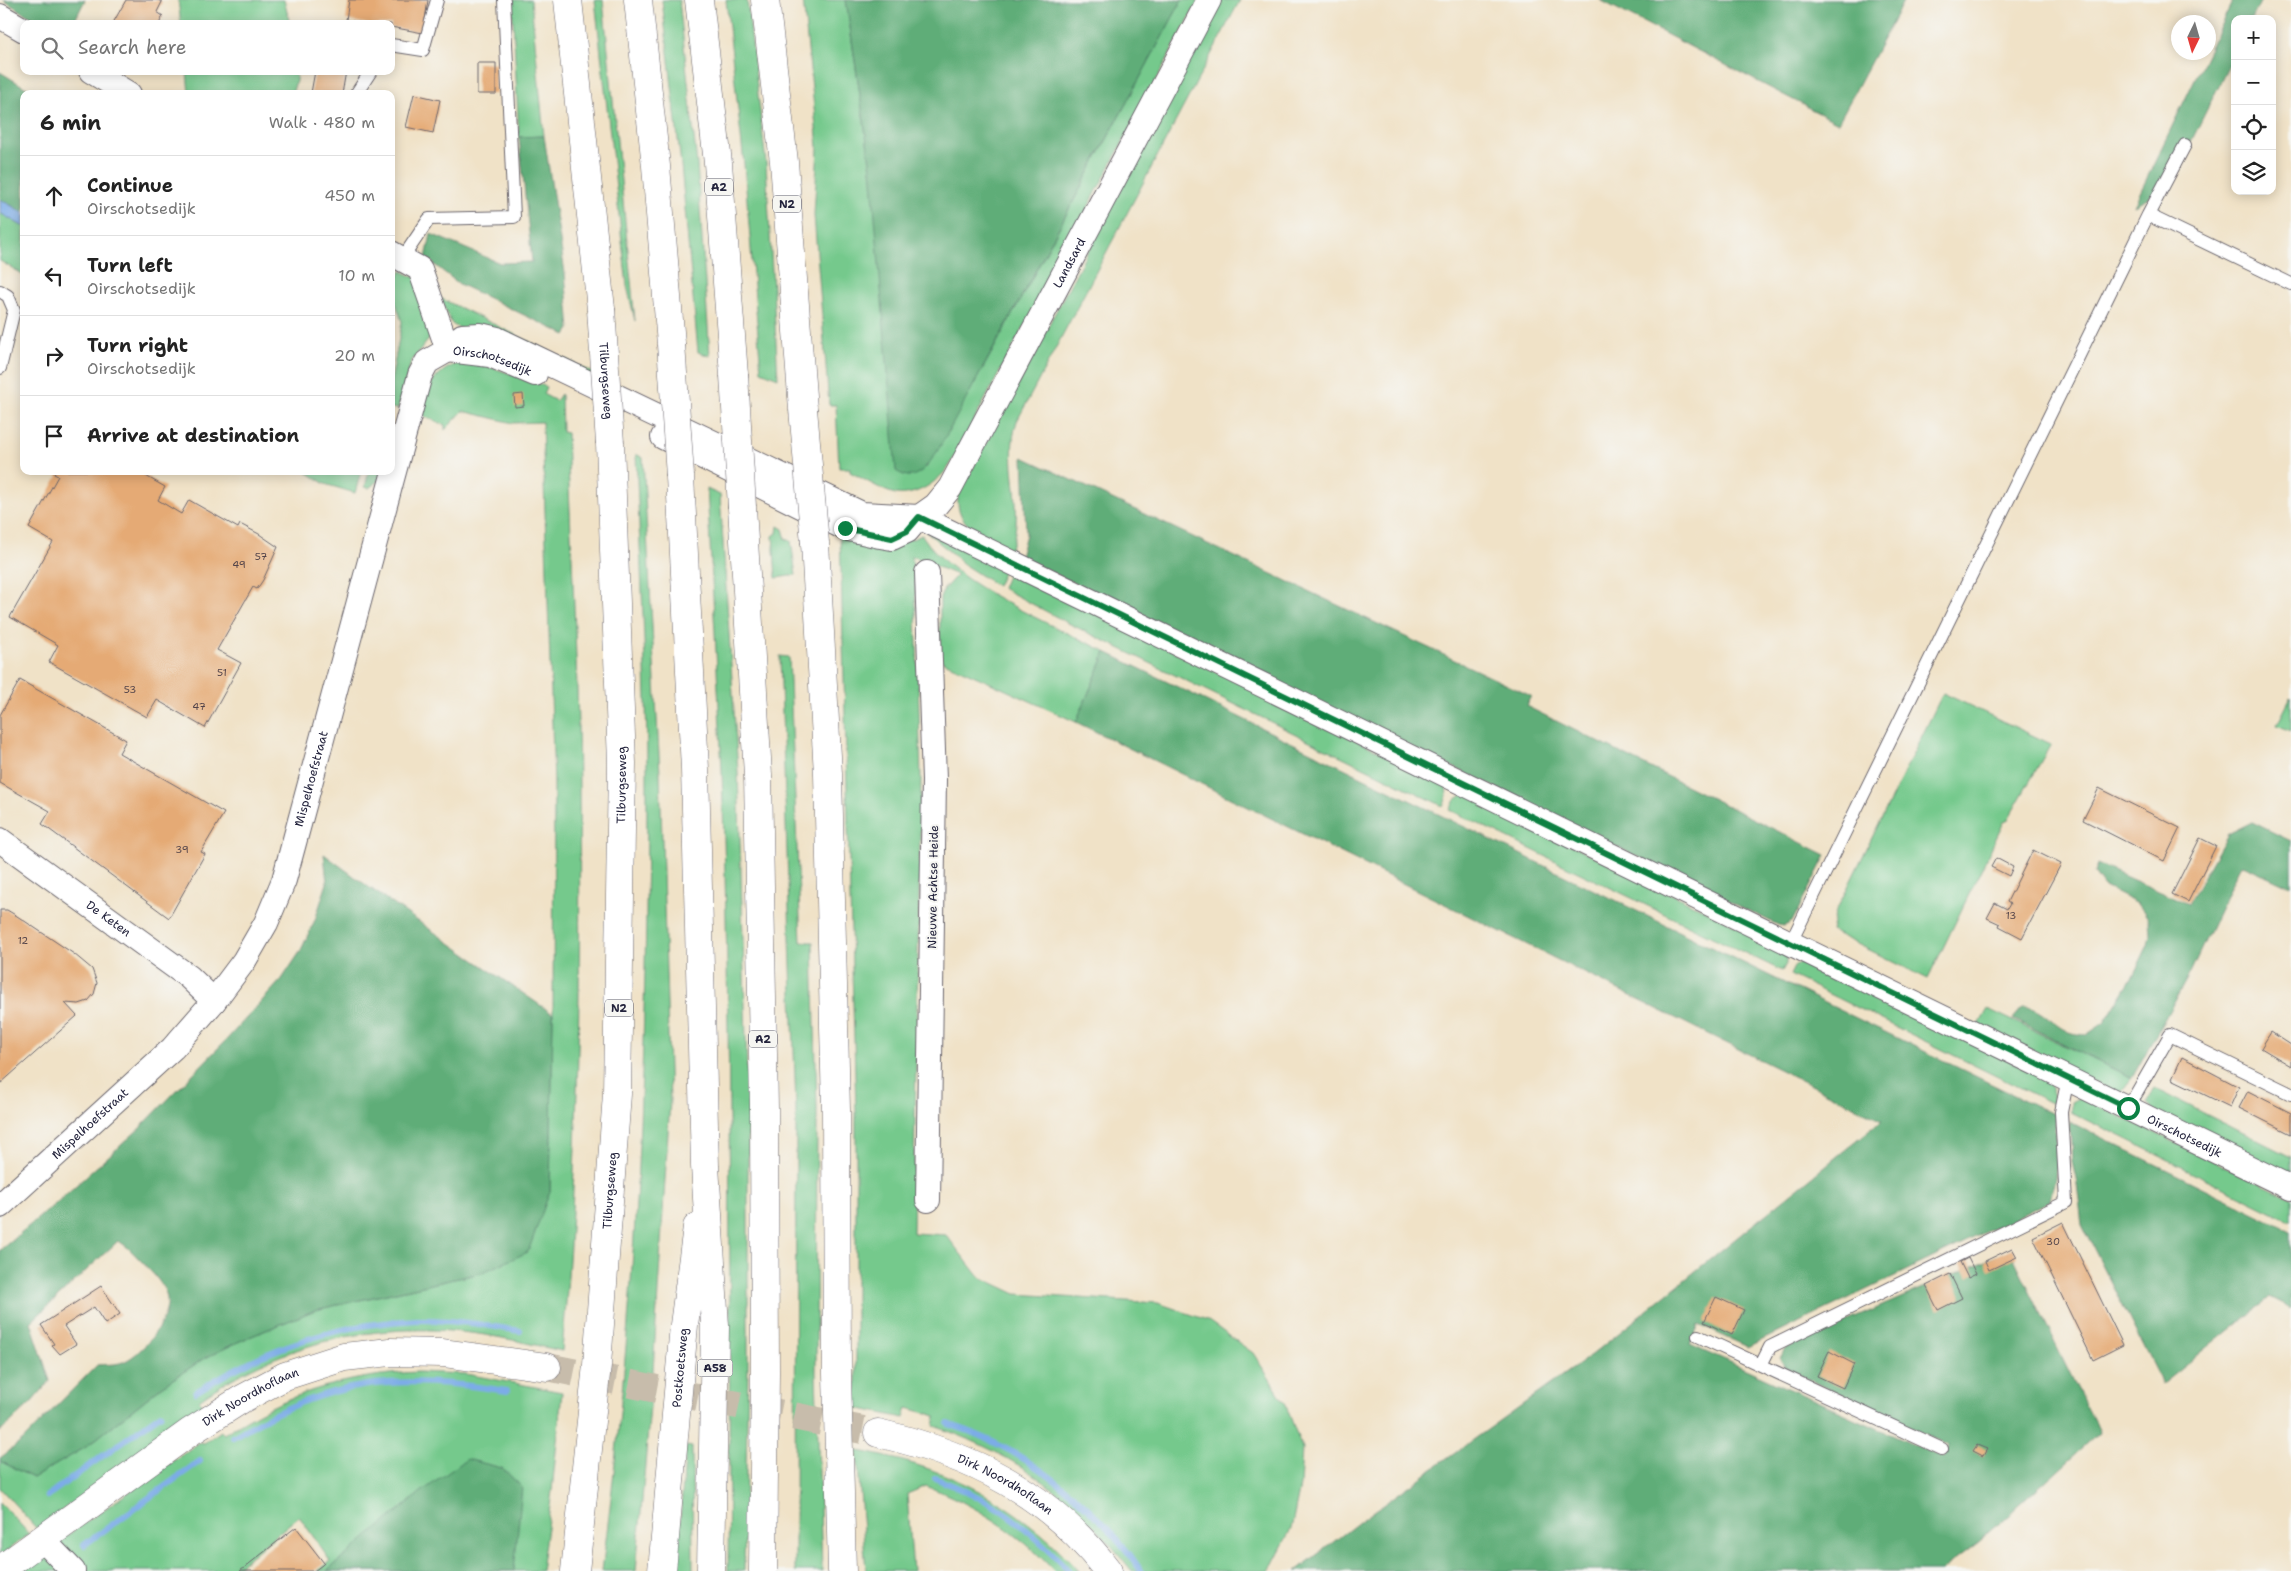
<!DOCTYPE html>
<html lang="en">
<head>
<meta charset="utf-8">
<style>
	:root { --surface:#fff; --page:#f6f6f6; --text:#222; --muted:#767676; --line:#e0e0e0 }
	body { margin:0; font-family:"Shantell Sans",sans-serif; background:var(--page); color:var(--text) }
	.controls { position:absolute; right:15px; top:15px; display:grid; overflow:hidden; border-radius:10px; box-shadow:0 2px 12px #0003 }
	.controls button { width:45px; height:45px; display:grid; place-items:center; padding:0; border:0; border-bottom:1px solid var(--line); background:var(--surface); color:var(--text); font:25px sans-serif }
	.compass { position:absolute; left:2171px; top:15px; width:45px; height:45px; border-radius:50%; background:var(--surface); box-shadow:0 2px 12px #0003; rotate:185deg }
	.stop { position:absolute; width:15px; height:15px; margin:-11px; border:4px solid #0b8043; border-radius:50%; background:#fff }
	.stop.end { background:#0b8043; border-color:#fff; box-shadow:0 1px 5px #0008 }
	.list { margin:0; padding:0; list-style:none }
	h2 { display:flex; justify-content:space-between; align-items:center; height:65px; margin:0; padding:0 20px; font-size:21px }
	h2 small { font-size:16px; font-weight:400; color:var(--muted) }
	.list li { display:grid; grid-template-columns:32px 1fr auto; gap:15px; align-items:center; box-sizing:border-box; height:80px; padding:0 20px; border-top:1px solid var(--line) }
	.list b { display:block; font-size:19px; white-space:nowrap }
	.list p { margin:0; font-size:16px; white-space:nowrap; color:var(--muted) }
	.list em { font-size:16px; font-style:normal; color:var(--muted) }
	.icon { flex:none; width:28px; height:28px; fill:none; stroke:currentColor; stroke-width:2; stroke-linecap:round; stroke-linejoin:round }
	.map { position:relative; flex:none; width:2291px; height:1571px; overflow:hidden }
	.search { position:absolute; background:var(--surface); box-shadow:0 2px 12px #0003; left:20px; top:20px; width:375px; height:55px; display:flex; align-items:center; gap:12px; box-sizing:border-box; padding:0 18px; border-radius:10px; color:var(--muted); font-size:19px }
	.panel { position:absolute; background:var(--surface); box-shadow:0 2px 12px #0003; left:20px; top:90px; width:375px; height:385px; border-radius:10px }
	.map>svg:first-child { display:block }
</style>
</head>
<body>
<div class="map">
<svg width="2291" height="1571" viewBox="0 0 2291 1571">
	<rect width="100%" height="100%" fill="#f6f6f2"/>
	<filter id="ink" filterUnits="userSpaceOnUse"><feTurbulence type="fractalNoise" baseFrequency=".02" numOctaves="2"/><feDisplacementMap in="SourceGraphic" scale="10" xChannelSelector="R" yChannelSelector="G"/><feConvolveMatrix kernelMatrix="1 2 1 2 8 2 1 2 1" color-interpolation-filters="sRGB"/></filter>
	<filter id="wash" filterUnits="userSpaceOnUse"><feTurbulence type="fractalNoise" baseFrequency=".0096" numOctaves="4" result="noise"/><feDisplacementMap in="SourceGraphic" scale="20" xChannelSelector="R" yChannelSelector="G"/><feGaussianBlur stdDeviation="1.12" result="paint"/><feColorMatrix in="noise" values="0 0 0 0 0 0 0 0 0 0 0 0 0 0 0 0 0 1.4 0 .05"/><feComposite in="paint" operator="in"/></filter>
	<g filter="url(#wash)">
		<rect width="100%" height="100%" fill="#f0e2c7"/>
		<path fill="#74c98c" stroke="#4b7664" d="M178,0H284L290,24H181Z
			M512,0H531L544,136L519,137Z
			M595,0H603L635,321L627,286Z
			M662,0H679L697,164L710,356L698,352L681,165Z
			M726,0H747L766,163L778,378L761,371L744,164Z
			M803,0H846L871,169L926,468L991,354L1182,0H1199L950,465C939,481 917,497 896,494C886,493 860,477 850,472V468H839L836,405H829L814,215L818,147Z
			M1221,0H1240L1017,421C1003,462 1027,509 1010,550C987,538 955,528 958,496Z
			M187,71H296V81L292,94H189Z
			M0,213L24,227V275L0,261Z
			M401,271L416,278L433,334L411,362L398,409L391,408V381L402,322L392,291Z
			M440,298L649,400L455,326L452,324Z
			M468,360L533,381L546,387L543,394L556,401L561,394L562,432L567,433C571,550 578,667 579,784C581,973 579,1163 562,1351C529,1344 496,1335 461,1332C369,1322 274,1346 199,1400L203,1406L37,1529L0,1488V1461L33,1478L86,1447L161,1387L203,1359L242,1340L315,1310L481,1273L550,1191L553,1014L554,784L542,422L513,423L463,411L445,430V425L419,414C429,384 435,369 468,360Z
			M636,454L643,458L660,774L670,1101L653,1371L636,1571H602C637,1307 647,1040 647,774C647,668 640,561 636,454Z
			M305,471H361L355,493L325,484Z
			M369,471H383L381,478L369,488L365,487Z
			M707,489L720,495L738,772L748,1106V1370L744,1571H728C731,1305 731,1038 722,772C718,678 712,583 707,489Z
			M778,526L783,529L786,539L791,541L796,575L776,578L773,536L777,533Z
			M927,532L1005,569L997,586L966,566Z
			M840,535L912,539L922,535C954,586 1052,624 1106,652L1076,722L940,660V598L944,589L957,575L911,556L915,577L921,778L913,1233L946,1235L978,1276L1016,1294L1158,1303L1207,1320L1253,1353L1285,1403L1302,1448L1300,1486L1291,1529L1269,1571H1132C1076,1499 1021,1456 934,1426L936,1416L907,1408L904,1418L856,1408V1111Z
			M1009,571L1446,784L1447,796L1443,806L1068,623L1002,588Z
			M780,656L789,657L801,942H813L817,1108L816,1373L822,1571H795L796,1107Z
			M1943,693L2051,744L2007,821L2004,822L1928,979L1831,931L1836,911Z
			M2291,697V731L2277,725Z
			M1465,793L1786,950V964L1782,971L1450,810L1455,800Z
			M1804,959L2043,1077L2052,1088L2053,1104L1790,975L1794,967Z
			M1988,1009L2132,1078L2119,1094L1979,1025Z
			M2154,1088L2291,1157V1178L2152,1110L2147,1103Z
			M2080,1097L2291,1198V1221L2071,1112V1102Z
			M418,1372L466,1374L562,1392L552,1491L541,1571H317L330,1561L299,1516L233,1571H78L59,1541L200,1442L204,1443L221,1431L224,1434C283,1394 347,1375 418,1372Z
			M686,1446L692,1447L693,1571H676Z
			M857,1451C867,1452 877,1455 887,1457C963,1474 1028,1513 1079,1571H1054C1020,1533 974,1504 926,1486L907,1494L913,1571H866Z
			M0,1502L29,1534L0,1556Z
			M40,1555L51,1557L64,1571H18Z"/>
		<path fill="#5fad78" stroke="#40685a" d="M3,0H85L73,24H42Z
			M846,0H1182L951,427C943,440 926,479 907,476C903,475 899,473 896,471L871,169Z
			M1600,0H1904L1838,123Z
			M2233,0H2261L2252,19H2235V53L2179,166L2159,192L2134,205Z
			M0,72L36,94H24V213L0,199Z
			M544,136L565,273L570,329L566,335L459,284L426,258L431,234L500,263L532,262L519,137Z
			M1023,457L1531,696L1526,706L1826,855L1792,922L1784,926L1778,925L1020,557L1026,534Z
			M1106,652L2055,1115L2058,1164L2050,1201L1748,1347L1699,1325L1690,1344L1943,1458L1949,1446L1785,1368L1780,1358L1786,1348L2010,1250L2099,1433L1979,1541L1940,1571H1296L1359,1522L1593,1354L1882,1120L1076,722Z
			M2252,822L2291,841V887L2241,864L2190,973L2132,1078L2013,1019L2023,1007C2040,1006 2052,1023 2066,1030C2072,1034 2079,1034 2086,1035L2104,1023L2111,1012L2131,980L2148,945L2150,935L2149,920L2144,912L2138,904L2104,887L2094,873L2097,864L2188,904L2228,834Z
			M324,854L370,888L553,1014L550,1191L528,1252L481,1273L315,1310L242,1340L203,1359L161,1387L86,1447L33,1478L0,1461V1458L22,1441L97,1365C104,1364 113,1365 120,1363C140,1358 171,1319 167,1298C165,1285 153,1274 144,1264C136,1256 128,1246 118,1241L31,1322L50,1381L30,1404L0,1432V1250L55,1204L139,1129L228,1038L282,979L300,952L315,920L327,883Z
			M2070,1122L2291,1231V1309L2269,1298L2162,1384L2082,1225L2077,1184L2072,1162Z
			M467,1459L502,1468L522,1487L514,1571H327L421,1492Z"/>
		<path fill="#7cace7" stroke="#4f6791" d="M0,199L24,213V227L0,213Z"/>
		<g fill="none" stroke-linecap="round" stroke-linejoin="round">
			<path stroke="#7cace7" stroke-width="6" d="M196,1392C263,1348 337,1324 417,1320C451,1319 486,1325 520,1331
				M948,1424C1021,1446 1100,1507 1141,1571
				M233,1437C328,1378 398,1374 507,1391
				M935,1478C953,1486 973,1493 991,1504C1020,1521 1046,1546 1069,1571
				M47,1496L161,1414
				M84,1545L200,1461"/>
		</g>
		<g id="blocks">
			<path fill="#e5aa75" d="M126,0H158L162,2L157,12L163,16L159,24H115L113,23Z
				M349,0H428L423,33L391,27V24H368L346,20Z
				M477,63H496V94H477Z
				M315,71H346L342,94L311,93Z
				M414,94L440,100L433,133L406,127Z
				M523,394L524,406L515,407L514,395Z
				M56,471H137L165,487L158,500L181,514L189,500L238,528L240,524L259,534L278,547L263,580L257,589L253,587L217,650L241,663L205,728L157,700L147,717L49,662L58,645L10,617L53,542L29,528L58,476L54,474Z
				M20,680L126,740L119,753L224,813L201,852L205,854L169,918L42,824L50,811L0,783V715Z
				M2099,788L2180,828L2164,861L2083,820Z
				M2200,838L2216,846L2188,902L2172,894Z
				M2033,850L2061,864L2022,938L1999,926L2000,924L1987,918L1995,903L2007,909L2010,904L2007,902Z
				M1996,858L2013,867L2009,876L1991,867Z
				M0,910H7L17,916L74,954L92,969L97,983L94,994L88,1001L79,1004L65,1003L77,1016L0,1084Z
				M2271,1032L2291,1045V1066L2261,1048Z
				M2182,1057L2239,1087L2230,1107L2172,1079Z
				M2248,1091L2291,1113V1134L2239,1108Z
				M2063,1222L2123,1345L2093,1360L2033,1237Z
				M2012,1248L2017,1257L1989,1270L1985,1261Z
				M1968,1258L1976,1274L1968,1278L1960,1262Z
				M1950,1274L1962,1298L1938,1310L1926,1286Z
				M101,1286L120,1314L105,1324L94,1307L64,1326L76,1344L60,1354L52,1345L54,1344L41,1325Z
				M1716,1297L1744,1310L1732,1335L1704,1322Z
				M1829,1351L1854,1364L1843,1388L1817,1376Z
				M1977,1445L1987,1449L1983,1456L1973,1451Z
				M296,1527L324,1563L322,1565L314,1571H240Z"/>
		</g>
	</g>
	<g filter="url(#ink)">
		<use href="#blocks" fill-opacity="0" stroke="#6a656c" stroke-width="1"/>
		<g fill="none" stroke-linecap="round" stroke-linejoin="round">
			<path stroke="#c7bcab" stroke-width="28" stroke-dasharray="28 14" stroke-linecap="butt" d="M547,1367L878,1433"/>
			<g stroke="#6a656c" stroke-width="14">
				<path id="lane" d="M391,45L423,50L437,0
					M356,94L371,71
					M2148,215L2291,284
					M402,259L429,219L514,217L504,0
					M0,291L8,296L14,310L0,368
					M1791,942L2148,215L2185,145
					M2128,1108L2170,1035L2291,1094
					M1698,1336L1942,1449
					M1761,1365L1770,1347L2066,1202L2061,1112L2068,1078"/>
			</g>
			<g stroke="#6a656c" stroke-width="26">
				<g id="street">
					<path d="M0,16L24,30"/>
					<path d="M91,71L129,94"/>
					<path d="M391,253L420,269L448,350"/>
					<path id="s1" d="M448,350L490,355L535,374"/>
					<path id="s2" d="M663,437L845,528L880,536L892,538L907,531L919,517L936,505L950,488L1209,0"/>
					<path d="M927,573L934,780L928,1200"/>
					<path id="s3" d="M0,840L189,977L214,1001"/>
					<path id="s4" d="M0,1206L173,1048L214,1001L244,961L266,923L284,880L420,375L427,362L448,350L462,336L480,335L497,339L862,514L919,517L2291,1188"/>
					<path d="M42,1539L73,1571"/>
				</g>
			</g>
			<g stroke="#6a656c" stroke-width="29">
				<g id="secondary">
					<path id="s5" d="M878,1433C972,1455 1049,1493 1108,1571"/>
					<path id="s6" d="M0,1570L190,1432L242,1399L285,1376L344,1357L390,1352L443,1353L547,1367"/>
				</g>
			</g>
			<g stroke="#6a656c" stroke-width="29">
				<g id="highway">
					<path d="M568,0L601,309"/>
					<path d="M638,0L656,166L671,344"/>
					<path d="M699,0L718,163L734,375"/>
					<path d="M765,0L784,162L803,409"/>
					<path d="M680,476L695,769L705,1166L715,1326L711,1571"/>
					<path d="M742,507L758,775L764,1109L765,1372L763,1571"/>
					<path d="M815,543L828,774L836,1110L837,1374L842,1571"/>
					<path id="s7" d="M575,1571L597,1365L617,1094L622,763L610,443"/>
					<path id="s8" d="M662,1571L684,1325L697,1227"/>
				</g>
			</g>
			<use href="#lane" stroke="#fff" stroke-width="12"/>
			<use href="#street" stroke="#fff" stroke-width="24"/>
			<use href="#secondary" stroke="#fff" stroke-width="28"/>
			<use href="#highway" stroke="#fff" stroke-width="28"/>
			<g stroke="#6a656c" stroke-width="29" stroke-linecap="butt">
				<g id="highway-bridge">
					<path id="s9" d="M601,309L610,443"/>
					<path d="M671,344L680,476"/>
					<path d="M734,375L742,507"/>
					<path d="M803,409L815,543"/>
				</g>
			</g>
			<use href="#highway-bridge" stroke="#fff" stroke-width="28"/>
		</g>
	</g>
	<g fill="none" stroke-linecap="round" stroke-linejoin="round" filter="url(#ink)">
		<path stroke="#0b8043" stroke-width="6" d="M845,528L892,538L907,531L919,517L2128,1108"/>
	</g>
	<g text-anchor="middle" stroke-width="4" stroke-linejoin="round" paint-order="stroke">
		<g font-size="10" fill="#53444a">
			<text x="261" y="560">57</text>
			<text x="239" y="568">49</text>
			<text x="222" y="676">51</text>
			<text x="130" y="693">53</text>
			<text x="199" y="710">47</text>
			<text x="182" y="853">39</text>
			<text x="2011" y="919">13</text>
			<text x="23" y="944">12</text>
			<text x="2053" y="1245">30</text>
		</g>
		<g fill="#f6f6f2" stroke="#626272" stroke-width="1">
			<rect x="705" y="178.5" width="28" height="17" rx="4"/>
			<rect x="773" y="195.5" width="28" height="17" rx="4"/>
			<rect x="605" y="999.5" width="28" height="17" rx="4"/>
			<rect x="749" y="1030.5" width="28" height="17" rx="4"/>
			<rect x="697.5" y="1359.5" width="35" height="17" rx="4"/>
		</g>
		<g font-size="11" font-weight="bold" fill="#22223b">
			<text x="719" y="191">A2</text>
			<text x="787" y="208">N2</text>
			<text x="619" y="1012">N2</text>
			<text x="763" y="1043">A2</text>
			<text x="715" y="1372">A58</text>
		</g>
		<g font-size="12" fill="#22223b" stroke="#f6f6f2">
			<text dy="4" stroke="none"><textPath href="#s2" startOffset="584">Landsard</textPath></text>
			<text dy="4" stroke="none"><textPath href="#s1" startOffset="46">Oirschotsedijk</textPath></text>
			<text dy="4" stroke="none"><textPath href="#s9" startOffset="72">Tilburgseweg</textPath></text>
			<text dy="4" stroke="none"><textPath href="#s4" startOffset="542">Mispelhoefstraat</textPath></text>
			<text dy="4" stroke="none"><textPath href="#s7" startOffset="788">Tilburgseweg</textPath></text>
			<text transform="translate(933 887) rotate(-89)" y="4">Nieuwe Achtse Heide</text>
			<text dy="4" stroke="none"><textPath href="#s3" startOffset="134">De Keten</textPath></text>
			<text dy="4" stroke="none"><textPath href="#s4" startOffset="122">Mispelhoefstraat</textPath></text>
			<text dy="4" stroke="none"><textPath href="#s4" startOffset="2925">Oirschotsedijk</textPath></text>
			<text dy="4" stroke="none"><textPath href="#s7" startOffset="382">Tilburgseweg</textPath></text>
			<text dy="4" stroke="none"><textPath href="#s8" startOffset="204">Postkoetsweg</textPath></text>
			<text dy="4" stroke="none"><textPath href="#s6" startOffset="305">Dirk Noordhoflaan</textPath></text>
			<text dy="4" stroke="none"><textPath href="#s5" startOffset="138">Dirk Noordhoflaan</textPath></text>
		</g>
	</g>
</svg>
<div class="controls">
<button>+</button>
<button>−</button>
<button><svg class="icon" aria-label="locate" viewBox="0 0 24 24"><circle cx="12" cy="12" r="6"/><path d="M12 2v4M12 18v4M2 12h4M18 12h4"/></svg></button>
<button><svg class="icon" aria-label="layers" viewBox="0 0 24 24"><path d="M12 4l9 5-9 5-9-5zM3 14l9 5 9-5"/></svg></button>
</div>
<svg class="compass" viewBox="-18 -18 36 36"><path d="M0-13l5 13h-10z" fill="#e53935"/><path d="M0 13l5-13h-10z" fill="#767676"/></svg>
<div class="stop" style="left:2128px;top:1108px"></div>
<div class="stop end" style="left:845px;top:528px"></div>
<div class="search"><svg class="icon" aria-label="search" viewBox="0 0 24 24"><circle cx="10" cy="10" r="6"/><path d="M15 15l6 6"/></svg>Search here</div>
<section class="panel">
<h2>6 min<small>Walk · 480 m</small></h2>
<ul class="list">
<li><svg class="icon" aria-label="ahead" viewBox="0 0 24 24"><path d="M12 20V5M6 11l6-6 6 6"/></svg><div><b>Continue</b><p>Oirschotsedijk</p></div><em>450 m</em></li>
<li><svg class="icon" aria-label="left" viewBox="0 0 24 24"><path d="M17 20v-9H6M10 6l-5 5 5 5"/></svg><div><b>Turn left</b><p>Oirschotsedijk</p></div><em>10 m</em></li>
<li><svg class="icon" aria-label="right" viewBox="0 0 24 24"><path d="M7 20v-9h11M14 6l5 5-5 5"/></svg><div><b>Turn right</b><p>Oirschotsedijk</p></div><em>20 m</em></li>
<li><svg class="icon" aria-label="arrive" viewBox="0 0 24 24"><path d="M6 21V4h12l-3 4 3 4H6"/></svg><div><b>Arrive at destination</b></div></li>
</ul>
</section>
</div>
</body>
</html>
